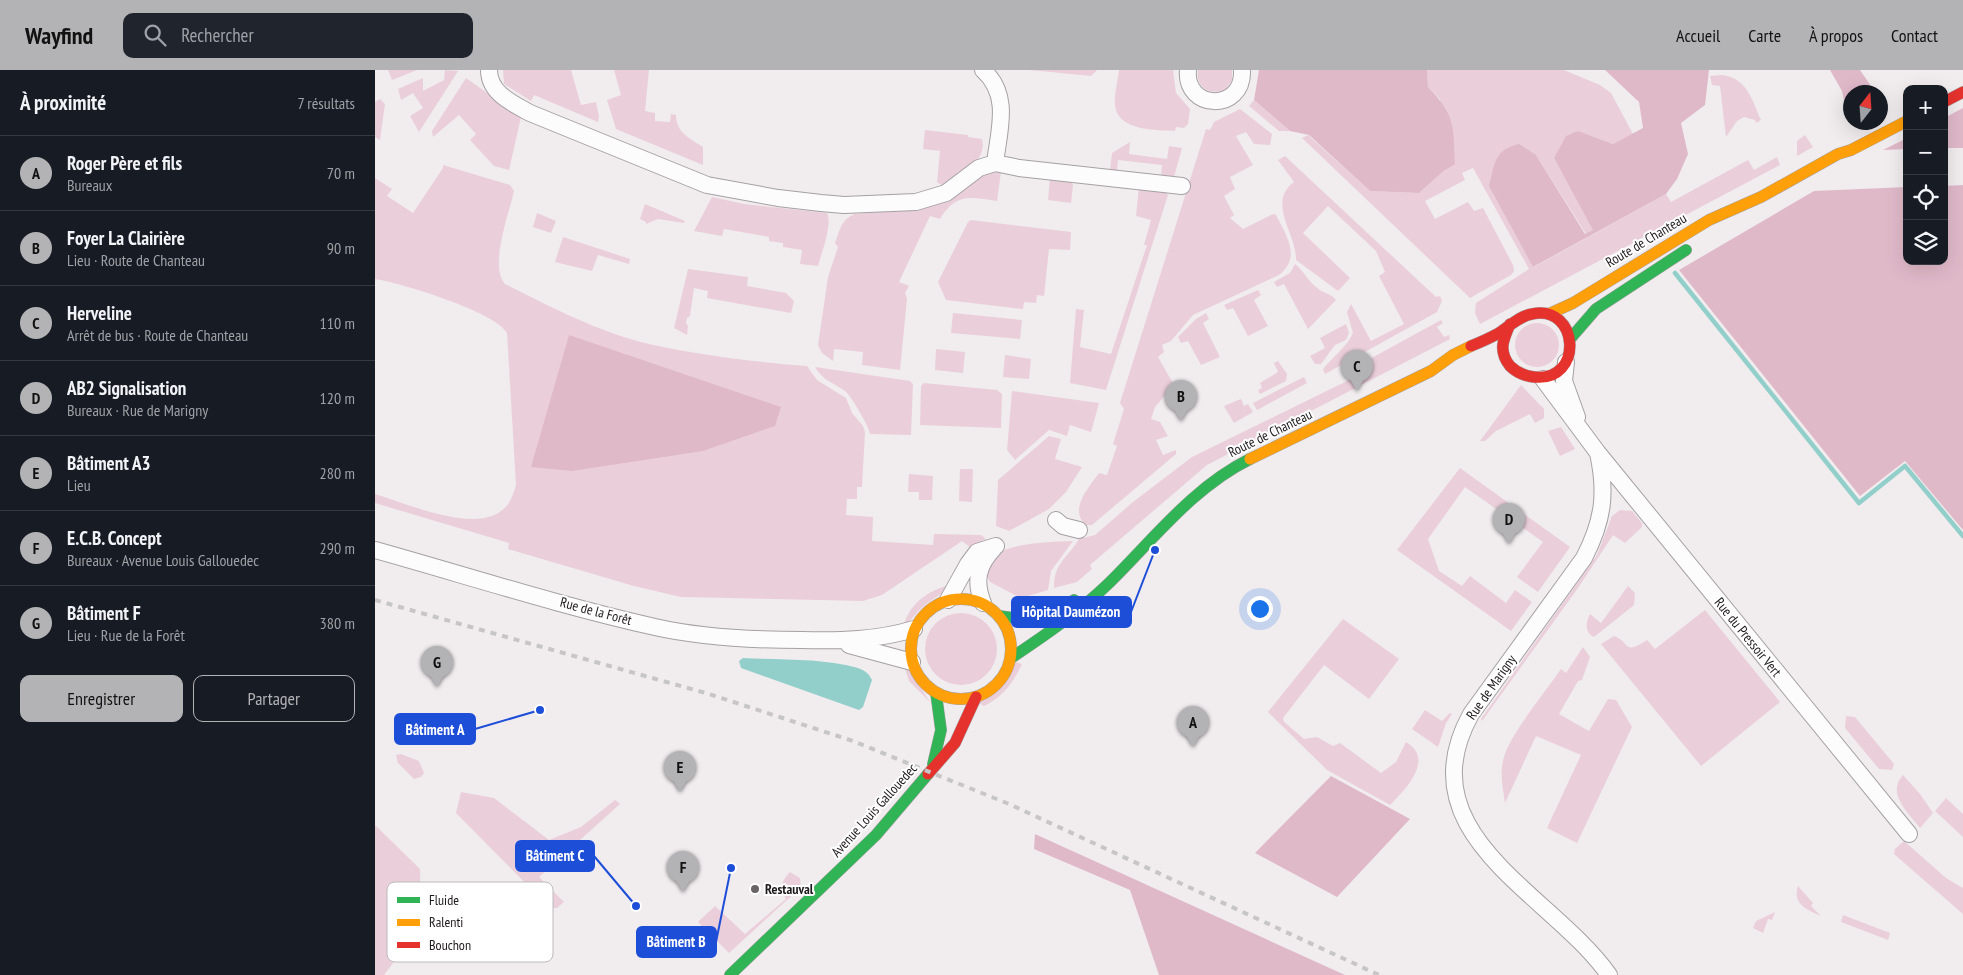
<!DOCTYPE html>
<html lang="fr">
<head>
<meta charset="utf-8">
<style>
	:root { --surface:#171b24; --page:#20242c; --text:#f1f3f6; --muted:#9ea1a6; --line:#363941; --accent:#b3b3b5 }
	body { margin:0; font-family:"PT Sans Narrow",sans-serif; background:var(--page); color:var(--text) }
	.controls { position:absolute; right:15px; top:15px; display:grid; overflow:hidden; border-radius:10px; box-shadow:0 5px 20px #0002 }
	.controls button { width:45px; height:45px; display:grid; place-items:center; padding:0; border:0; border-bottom:1px solid var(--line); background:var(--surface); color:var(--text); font:25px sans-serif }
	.compass { position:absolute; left:1468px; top:15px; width:45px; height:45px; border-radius:50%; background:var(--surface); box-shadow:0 5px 20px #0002; rotate:17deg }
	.you { position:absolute; left:884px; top:538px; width:18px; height:18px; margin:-12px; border:4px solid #fff; border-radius:50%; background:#1a73e8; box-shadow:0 0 0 8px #1a73e833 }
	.badge { display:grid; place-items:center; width:32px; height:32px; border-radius:50%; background:var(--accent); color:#111; font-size:16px; font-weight:700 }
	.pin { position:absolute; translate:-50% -41px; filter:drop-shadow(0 1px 2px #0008) }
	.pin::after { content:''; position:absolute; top:26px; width:18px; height:15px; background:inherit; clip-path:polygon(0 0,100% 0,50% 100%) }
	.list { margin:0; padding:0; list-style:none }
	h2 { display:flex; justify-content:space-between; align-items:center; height:65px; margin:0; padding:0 20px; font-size:21px }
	h2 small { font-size:16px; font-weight:400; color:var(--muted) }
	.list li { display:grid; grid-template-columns:32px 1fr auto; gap:15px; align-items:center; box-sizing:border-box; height:75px; padding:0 20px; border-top:1px solid var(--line) }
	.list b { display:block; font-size:19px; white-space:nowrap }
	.list p { margin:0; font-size:16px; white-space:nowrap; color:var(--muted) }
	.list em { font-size:16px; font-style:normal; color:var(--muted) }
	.actions { display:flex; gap:10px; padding:15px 20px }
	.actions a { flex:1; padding:11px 0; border:1px solid var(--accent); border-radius:10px; text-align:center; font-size:18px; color:var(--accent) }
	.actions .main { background:var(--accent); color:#111 }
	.icon { flex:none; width:28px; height:28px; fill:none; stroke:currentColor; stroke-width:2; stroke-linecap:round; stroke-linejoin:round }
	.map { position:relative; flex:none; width:1588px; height:905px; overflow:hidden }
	header { display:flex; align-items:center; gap:30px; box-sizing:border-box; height:70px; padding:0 25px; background:var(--accent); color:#111 }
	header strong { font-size:24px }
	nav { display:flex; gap:28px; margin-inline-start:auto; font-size:18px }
	.search { width:350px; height:45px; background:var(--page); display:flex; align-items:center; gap:12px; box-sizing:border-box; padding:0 18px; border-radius:10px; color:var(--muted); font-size:19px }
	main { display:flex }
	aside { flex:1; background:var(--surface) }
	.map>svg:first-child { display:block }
</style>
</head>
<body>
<header>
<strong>Wayfind</strong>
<div class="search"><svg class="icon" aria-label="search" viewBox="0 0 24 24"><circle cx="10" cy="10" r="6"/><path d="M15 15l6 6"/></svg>Rechercher</div>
<nav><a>Accueil</a><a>Carte</a><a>À propos</a><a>Contact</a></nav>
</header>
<main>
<aside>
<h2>À proximité<small>7 résultats</small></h2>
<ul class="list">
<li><span class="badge">A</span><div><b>Roger Père et fils</b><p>Bureaux</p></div><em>70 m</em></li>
<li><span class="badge">B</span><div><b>Foyer La Clairière</b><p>Lieu · Route de Chanteau</p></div><em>90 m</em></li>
<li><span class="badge">C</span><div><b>Herveline</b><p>Arrêt de bus · Route de Chanteau</p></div><em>110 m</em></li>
<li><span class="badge">D</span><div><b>AB2 Signalisation</b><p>Bureaux · Rue de Marigny</p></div><em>120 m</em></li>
<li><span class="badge">E</span><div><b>Bâtiment A3</b><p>Lieu</p></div><em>280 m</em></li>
<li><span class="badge">F</span><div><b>E.C.B. Concept</b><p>Bureaux · Avenue Louis Gallouedec</p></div><em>290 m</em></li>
<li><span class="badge">G</span><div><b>Bâtiment F</b><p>Lieu · Rue de la Forêt</p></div><em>380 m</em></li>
</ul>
<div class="actions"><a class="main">Enregistrer</a><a>Partager</a></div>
</aside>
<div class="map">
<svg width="1588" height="905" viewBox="0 0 1588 905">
	<rect width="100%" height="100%" fill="#f1ecee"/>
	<path fill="#eacfda" d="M13,0H42L17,10Z
		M70,0L83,1L44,62L35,46L48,38L38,23L26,30L23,19L48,8V21L69,10Z
		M128,0H196L206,35L221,32L224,47L223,52L159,25L156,31L129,14Z
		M239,0H274L270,41L280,43V51L295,52L296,44L301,45C301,62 314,68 328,77V95L241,59L232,30L246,25Z
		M655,0H722L716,6Z
		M744,0H798L801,23L815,39L813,54L809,58L801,57L800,61C782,60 742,61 740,35C739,24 743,11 744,0Z
		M823,0H857V10L851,19C835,27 820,17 823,0Z
		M1052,0H1189L1225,15L1236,23L1258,64L1238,74L1202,61L1179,88L1219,160L1211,164L1161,85L1159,197L1291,124L1296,132L1373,90L1379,100L1402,87L1405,95L1105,254L1100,243L1101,233L1154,199L1098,98L1087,103L1090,110L1050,131L1060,149L1093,132L1099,141L1108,138L1138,195L1139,201L1136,205L1095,228L927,68L933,65L995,121L1044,123L1070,100L1065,29L1053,17Z
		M1347,5C1372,8 1377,30 1386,50L1381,53L1380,50L1369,47L1362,51L1351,67L1345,16L1337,15L1335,6Z
		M91,8L146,47L134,100L119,96L95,70L101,64L84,45L58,67L57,61Z
		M5,29L10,34L5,70L0,67V32Z
		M879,30L915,61H904L874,36Z
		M865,39L897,64L895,75L879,74L871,62L861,66L878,95L855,107L860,119L849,126L859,145L855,148L868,159L898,144L901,145C911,165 927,187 904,205L818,245L796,271L787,275L789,282L783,287L799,315L780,337L776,349L785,352L793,366L781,370L788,385L801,380V384L717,455H711C693,440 714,417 724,403L732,405L742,376L738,374L749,339L745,333L831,59L835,60L839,52Z
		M550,60L593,65V67L607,69C613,92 583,105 568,116L562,112L565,81L548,79Z
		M1430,65L1438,77L1422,86V71Z
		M755,72L754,84L792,89L794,76L807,78L799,107L786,106L787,95L743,90L742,101H735L737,83Z
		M910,86L1061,227L1065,226L1067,231L1062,242L950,304L948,299C957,288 973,275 978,263L972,242L976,234L996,271L1029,254L1004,206L1010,202L1001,181L953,136L928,163L975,208L963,221L921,190C922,164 891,133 919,112L903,90Z
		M68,95L135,115L139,121C134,144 114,196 130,214C176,237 223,262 274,274C325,285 379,292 432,296L442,310L471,328L477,343L488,356L490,362L487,417H482V429H472L471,445L498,447L497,471L558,475L559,464L606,465L611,469L595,477L587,471L507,525L488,531L306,527L259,516L133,479L134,473L0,433V424C31,433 97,463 126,441C135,435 138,425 141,415L132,263C121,242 26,213 0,209V108L17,119L12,126L38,143L68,98Z
		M615,100L626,102L622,131C595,127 581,123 565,149L555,146L524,212L534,216L530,223L532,229L525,300L487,295L488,282L459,279L458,291L447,283L443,275L453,207L463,177L460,173C465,160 466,149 480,144L551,138L580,125Z
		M675,108L696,112L698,115L696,133L673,130Z
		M764,116L788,121L793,125L731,320L695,313L701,239L709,240L705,277L736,284L772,175H769L776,150L761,146Z
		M337,127L369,134L452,143C458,154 446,184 443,196L425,194L427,180L408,177V173L394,171V167L349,159L347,166L319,161Z
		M270,134L310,151L309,153L283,149L271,154V152L265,149Z
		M162,143L181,151L176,163L158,157Z
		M596,150L696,162L695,180L674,179L669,226L662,225L661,233L649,232L648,239L571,230L563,212L593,152Z
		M188,167L255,189L254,194L223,185L217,201L180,192Z
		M920,194C930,202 932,210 941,217C947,223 957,224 961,230L933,259L909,214L902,217L899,212L915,203Z
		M313,199L373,207L372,216L411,223L419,231L416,243L332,228L333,221L319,218L315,246L312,248L311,253L313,256L312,265L299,258Z
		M883,220L886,225L879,230L893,256L873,266L858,238L852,240L849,235Z
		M578,243L647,250L645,269L576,263Z
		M831,243L834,249L828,253L845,287L826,295L813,271L806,273L803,267L821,249Z
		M1066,250L1068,253L1062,257L1069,267L1074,265L1075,269L832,395L715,495L717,499L702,512L679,518C679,492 692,489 704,469L720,465L758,432L817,387L974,310L971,302Z
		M1140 275a22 22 0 1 1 44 0a22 22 0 1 1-44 0Z
		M971,254L974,263L971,270L960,275L946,294H940L935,286L950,278L945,268Z
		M561,279L590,282L588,303L560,300Z
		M630,285L656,289L654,309L628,307Z
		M903,291L912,304L911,311L885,324L883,320L887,318L885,313L903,302L899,293Z
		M440,297L535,311L538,314L536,365L495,364C495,358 475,324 470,321C459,313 447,310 440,297Z
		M929,307L932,313L882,340L878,333Z
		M549,313L622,320L627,324L626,358L545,355L546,316Z
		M1146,315L1169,339V348L1160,353L1155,344L1121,361L1110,371H1105Z
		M637,321L724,333L716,362L695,355L692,366L674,360L640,390L632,380Z
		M866,329L869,336L873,334L878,342L859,353L849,336Z
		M1186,357L1200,379L1185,386L1173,361Z
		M674,366L686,369L680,389L707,397L691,422L674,439L634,461L621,456L623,410Z
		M1085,398L1195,477L1163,522L1142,507L1168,472L1090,417L1053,469L1064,501L1087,516L1095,506L1131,533L1140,520L1157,532L1136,561L1022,480Z
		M585,399H598L597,432L584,431Z
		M534,404L558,406L557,430H544V422H533Z
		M1245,440L1257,441L1267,453V457L1250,473L1238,465L1203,518L1107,651L1106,649L1222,485L1237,446Z
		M698,471L676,501L673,520L646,528L615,512L611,505C613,499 615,491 619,487C633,472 678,472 698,471Z
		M574,515C568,525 558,528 549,536C541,542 538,550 529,555C535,533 553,521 574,515Z
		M1253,516L1260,523L1259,535L1219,567C1210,562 1210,554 1215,544L1226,553Z
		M1330,540L1405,632L1326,696L1226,574L1239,566C1256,572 1247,586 1272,570L1280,579Z
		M550 579a36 36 0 1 1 72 0a36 36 0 1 1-72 0Z
		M968,549L1024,589L994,629L949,595L908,648L909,652L929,669L942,667L958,676L965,673L1006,703L1021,692L1031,672C1060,689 1031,719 1015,735L952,700L893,642Z
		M1208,577L1215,587L1207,610L1203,611L1184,644L1214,661L1233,629L1241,630L1257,657L1202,773L1172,758L1206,685L1161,666L1130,733C1128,718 1124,702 1129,687C1136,663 1171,621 1186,599L1191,603Z
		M641,592L647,594C638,613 628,627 609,636L603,633L628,615Z
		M529,596L535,601L555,632L534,611Z
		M1050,640L1067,651L1075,643L1077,644L1071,653L1063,677L1037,659Z
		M1471,646L1480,647L1519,694L1517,700L1504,699L1470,658Z
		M26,684L44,691L49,703L46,707L39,709L23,693L21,685Z
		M1528,705L1545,724L1558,743L1545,758C1533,743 1511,723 1528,705Z
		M86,722L119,728L174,770L206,757L240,730L245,734L164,807L189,832L182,838H175L81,743Z
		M1571,728L1588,744V767L1560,741Z
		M0,755L45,799L46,856L9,905H0Z
		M1529,771L1571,808L1588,818V844L1519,784L1520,779Z
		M415,802L425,808L426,817L354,883L323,852L340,836L370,864L411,829C405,818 406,811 415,802Z
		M1423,816L1438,833L1436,836L1446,846C1432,840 1417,834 1423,816Z
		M1400,842L1397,850L1393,849L1388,863L1378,858L1381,851Z
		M1468,845L1515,863L1513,870L1466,852Z"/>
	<path fill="#e0b9c9" d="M884,0H1052L1053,17C1081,46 1078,56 1080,94L1070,100L1044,123L995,121L934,65L915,61L879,30Z
		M1230,0H1334L1330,35L1306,53L1313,84L1302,109L1291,124L1158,197L1114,116C1120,93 1119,80 1144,74L1161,85L1210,164L1218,160L1179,88L1191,66L1203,61L1238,74L1268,58L1264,32Z
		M1455,0H1485L1500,22H1476L1475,48L1473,49L1467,21Z
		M1588,38V78H1569V48Z
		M1532,68V79L1508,80Z
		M1588,115V460L1530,391L1485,426L1304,200L1439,121L1532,117V191H1569V116Z
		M194,265L406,337L400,356L328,381L197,401L156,397Z
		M956,706L1035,749L962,827L880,783Z
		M660,764L970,905H784L755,820L659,779Z"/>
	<path fill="#92cfca" d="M368,588C404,590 449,588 483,598C491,601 494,604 497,610L488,637L484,640L366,598L364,591Z"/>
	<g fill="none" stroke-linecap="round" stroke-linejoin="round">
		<path stroke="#92cfca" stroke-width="4.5" d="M1300,203L1484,433L1530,396L1588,466"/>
		<g stroke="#a5a1a3" stroke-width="18">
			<path id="street" d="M114,0C114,23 137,33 155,43L332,115L403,128L446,133L469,135L541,132L571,123L604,98L620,93L644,98L807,116
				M608,0C636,25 624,60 620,93
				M813,0C809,40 869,43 867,0
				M1191,292L1189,311L1202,347
				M1168,309L1223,383L1534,764
				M1223,383C1232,424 1228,451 1209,488L1096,644C1029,765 1176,823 1234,905
				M681,450L688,456L704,460
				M0,480C93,506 186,536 280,557C328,568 378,570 427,570C465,571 503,570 539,559
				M573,530L593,494L602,482L621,476
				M608,533C599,511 603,495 619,478
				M474,575L537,592"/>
		</g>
		<g stroke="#a5a1a3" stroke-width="12">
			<path id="fast" d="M1195,269L1221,239L1311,180
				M624,546C651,551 676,545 699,530
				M636,588C669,566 704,542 733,514C777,471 818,417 875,389
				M558,694L566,660L561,623
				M355,905L501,765L553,704"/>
		</g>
		<g stroke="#a5a1a3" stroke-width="12">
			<path id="slow" d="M1174,244L1198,233L1334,150L1386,127L1463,84L1476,80L1532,51
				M875,389L1056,301L1078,285L1096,276
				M536 579a50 50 0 1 1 100 0a50 50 0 1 1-100 0Z"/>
		</g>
		<g stroke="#a5a1a3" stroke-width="12">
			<path id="jam" d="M1569,32L1588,22
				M1096,276C1106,272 1115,268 1124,263C1135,256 1144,246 1157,244C1205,234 1209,313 1159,307C1150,306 1141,302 1135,296C1123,281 1128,270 1135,254
				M553,704L580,673L601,627"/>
		</g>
		<use href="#street" stroke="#fdfcfc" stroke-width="16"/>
		<use href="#fast" stroke="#30b455" stroke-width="11"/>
		<use href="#slow" stroke="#ff9f0a" stroke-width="11"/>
		<use href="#jam" stroke="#e5322d" stroke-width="11"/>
		<path stroke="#c6c6c6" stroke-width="4" stroke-dasharray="6 6" stroke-linecap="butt" d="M0,530L334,624L478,671L634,734L1004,905"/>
	</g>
	<circle fill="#686466" stroke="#fff" stroke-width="2" cx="380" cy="819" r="5"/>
	<g text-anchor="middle" stroke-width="4" stroke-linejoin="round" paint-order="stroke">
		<g font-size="14" fill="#1e1a1c" stroke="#fff">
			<text transform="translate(1271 170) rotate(-31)" y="5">Route de Chanteau</text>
			<text transform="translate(895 363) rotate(-26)" y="5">Route de Chanteau</text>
			<text transform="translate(221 541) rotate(15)" y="5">Rue de la Forêt</text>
			<text transform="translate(1373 567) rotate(51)" y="5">Rue du Pressoir Vert</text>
			<text transform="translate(1116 617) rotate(-55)" y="5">Rue de Marigny</text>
			<text transform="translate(499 740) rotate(-48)" y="5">Avenue Louis Gallouedec</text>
		</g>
		<g font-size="14" font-weight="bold" fill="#1e1a1c" stroke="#fff" text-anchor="start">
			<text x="390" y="824">Restauval</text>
		</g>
	</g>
	<rect x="12" y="812" width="166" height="80" rx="8" fill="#fff" stroke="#bcbabb" stroke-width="1"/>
	<rect x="22" y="827" width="23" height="6" fill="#30b455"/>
	<rect x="22" y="849" width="23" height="7" fill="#ff9f0a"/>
	<rect x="22" y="872" width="23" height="6" fill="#e5322d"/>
	<g font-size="14" fill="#1e1a1c">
		<text x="54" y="835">Fluide</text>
		<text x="54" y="857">Ralenti</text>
		<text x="54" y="880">Bouchon</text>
	</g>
	<path fill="none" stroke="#1d4ed8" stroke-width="2" d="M780 480L756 542M165 640L100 659M261 836L219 786M356 798L341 872"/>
	<g fill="#1d4ed8" stroke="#fff" stroke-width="2">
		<circle cx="780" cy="480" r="5"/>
		<circle cx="165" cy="640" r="5"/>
		<circle cx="261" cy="836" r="5"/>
		<circle cx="356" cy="798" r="5"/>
	</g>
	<g fill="#1d4ed8" stroke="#1d4ed8" stroke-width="2">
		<rect x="637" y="527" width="119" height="30" rx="5"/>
		<rect x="20" y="644" width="80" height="30" rx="5"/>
		<rect x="141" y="771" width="78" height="30" rx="5"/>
		<rect x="262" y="857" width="79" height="30" rx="5"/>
	</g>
	<g font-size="15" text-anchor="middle" font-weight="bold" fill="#fff">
		<text x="696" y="547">Hôpital Daumézon</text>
		<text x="60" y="665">Bâtiment A</text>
		<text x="180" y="791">Bâtiment C</text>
		<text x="301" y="877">Bâtiment B</text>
	</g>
</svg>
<div class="controls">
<button>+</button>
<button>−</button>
<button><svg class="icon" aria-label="locate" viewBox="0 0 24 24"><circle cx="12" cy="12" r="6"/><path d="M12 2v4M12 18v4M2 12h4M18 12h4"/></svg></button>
<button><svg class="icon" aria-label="layers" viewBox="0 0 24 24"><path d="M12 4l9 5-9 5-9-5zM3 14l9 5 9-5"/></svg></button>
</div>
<svg class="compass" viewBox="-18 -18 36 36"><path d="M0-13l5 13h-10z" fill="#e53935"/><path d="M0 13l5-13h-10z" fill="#9ea1a6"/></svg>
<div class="you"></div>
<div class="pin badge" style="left:818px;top:677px">A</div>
<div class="pin badge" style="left:806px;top:351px">B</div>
<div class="pin badge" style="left:982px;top:321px">C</div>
<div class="pin badge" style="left:1134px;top:474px">D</div>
<div class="pin badge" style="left:305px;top:722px">E</div>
<div class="pin badge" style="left:308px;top:822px">F</div>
<div class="pin badge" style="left:62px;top:617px">G</div>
</div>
</main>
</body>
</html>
